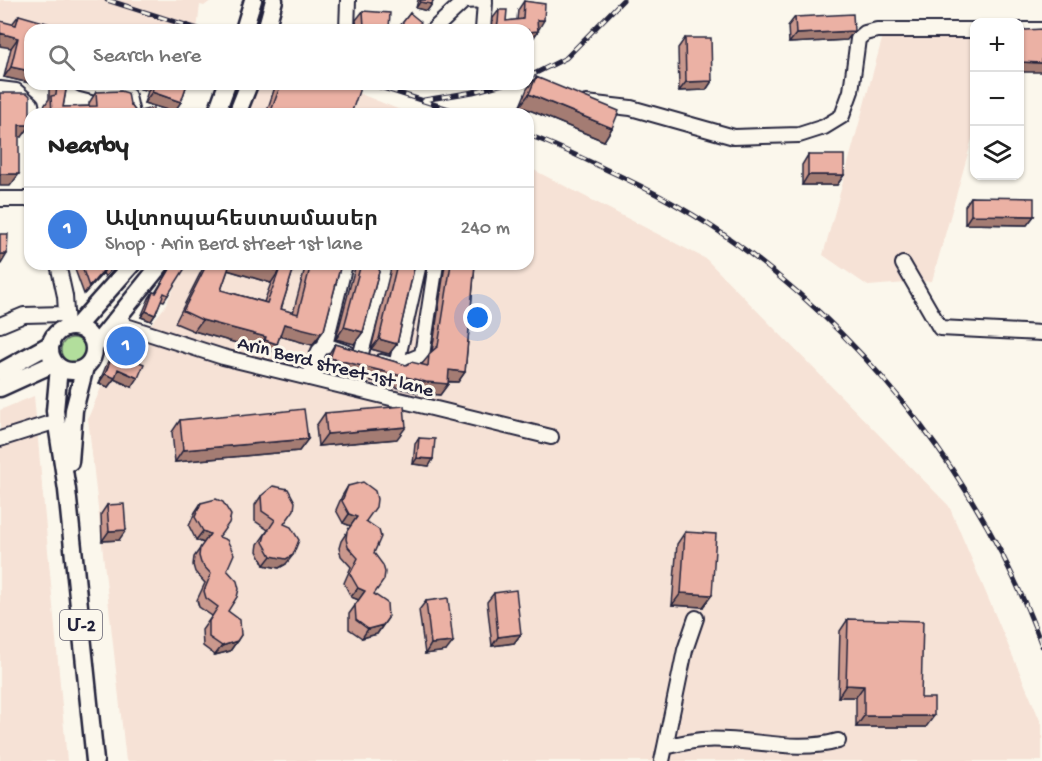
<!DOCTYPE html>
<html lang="en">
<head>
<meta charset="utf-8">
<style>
	:root { --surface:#fff; --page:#f6f6f6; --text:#222; --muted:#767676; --line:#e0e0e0; --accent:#0b8043 }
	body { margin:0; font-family:"Gochi Hand","Noto Sans Armenian",sans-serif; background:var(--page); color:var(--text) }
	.controls { position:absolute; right:18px; top:18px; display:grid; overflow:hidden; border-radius:12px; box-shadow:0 2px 4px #0004 }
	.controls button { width:54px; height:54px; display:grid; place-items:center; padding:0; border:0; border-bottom:2px solid var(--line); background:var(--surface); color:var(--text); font:30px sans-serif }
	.you { position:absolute; left:478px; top:318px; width:21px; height:21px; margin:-15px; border:4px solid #fff; border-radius:50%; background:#1a73e8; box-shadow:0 0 0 9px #1a73e833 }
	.badge { display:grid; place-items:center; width:39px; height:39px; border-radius:50%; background:var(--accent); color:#fff; font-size:20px; font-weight:700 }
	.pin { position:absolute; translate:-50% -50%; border:3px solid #fff; box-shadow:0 2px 6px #0006 }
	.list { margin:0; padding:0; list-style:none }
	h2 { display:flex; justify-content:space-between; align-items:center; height:78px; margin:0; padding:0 24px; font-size:26px }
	h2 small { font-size:20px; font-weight:400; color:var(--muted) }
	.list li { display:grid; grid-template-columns:39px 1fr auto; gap:18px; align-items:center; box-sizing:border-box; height:84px; padding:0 24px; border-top:2px solid var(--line) }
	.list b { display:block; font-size:22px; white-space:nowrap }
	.list p { margin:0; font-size:20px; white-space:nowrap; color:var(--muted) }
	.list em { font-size:20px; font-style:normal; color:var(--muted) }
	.icon { flex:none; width:33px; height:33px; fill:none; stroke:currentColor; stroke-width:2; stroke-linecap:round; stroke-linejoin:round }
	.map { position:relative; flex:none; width:1042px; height:761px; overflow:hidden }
	.search { position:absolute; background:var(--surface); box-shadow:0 2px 4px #0004; left:24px; top:24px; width:510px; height:66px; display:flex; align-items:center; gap:15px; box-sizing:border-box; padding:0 21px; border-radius:18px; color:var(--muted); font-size:22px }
	.panel { position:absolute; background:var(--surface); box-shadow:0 2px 4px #0004; left:24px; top:108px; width:510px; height:162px; border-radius:18px }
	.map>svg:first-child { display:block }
</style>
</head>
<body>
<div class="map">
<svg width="1042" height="761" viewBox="0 0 1042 761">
	<rect width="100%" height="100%" fill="#fbf7ec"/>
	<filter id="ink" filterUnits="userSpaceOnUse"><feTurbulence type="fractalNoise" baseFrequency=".0167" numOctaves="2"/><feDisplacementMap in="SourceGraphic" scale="12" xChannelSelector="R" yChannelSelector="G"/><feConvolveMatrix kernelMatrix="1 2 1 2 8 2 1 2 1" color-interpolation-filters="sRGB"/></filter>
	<g filter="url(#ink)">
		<path fill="#f6e2d6" d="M0,0H212L204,6L200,5L197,30H48L0,26Z
			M974,31V132L932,281L868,286L823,255L884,32Z
			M259,84H336L410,114H248Z
			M528,167L706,259L949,506L1042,725V761H126L88,418L104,381L164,308L186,264H528Z
			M34,396L67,761H0V410Z"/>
		<path fill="#b2de9c" stroke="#6a806c" stroke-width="1.5" d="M61 350a12 12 0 1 1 24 0a12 12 0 1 1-24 0Z"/>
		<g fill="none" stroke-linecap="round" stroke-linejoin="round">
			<g stroke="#22223b" stroke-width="18">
				<path id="minor" d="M347,30L348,0
					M433,30L464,1L485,0
					M483,30L485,2
					M1020,30H1042
					M81,84L128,96L132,114
					M0,89L16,91L31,104L33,114
					M586,103L631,108L734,137L799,135L824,127L842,116L851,91L858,39L865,33L877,30H974
					M0,199H30
					M58,264L65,296L67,328
					M903,264L940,328L1042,333
					M118,317L126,326L223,357L551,437
					M0,325L24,315L64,314
					M325,345L348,353
					M360,357L385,264
					M381,362L396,366L419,264
					M396,366L422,355L436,264
					M309,378L319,351L325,345L345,264
					M0,439L57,421
					M665,747L685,650L696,618
					M662,761L665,747C677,744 690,741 702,740C746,736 793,754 838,741"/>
			</g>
			<g stroke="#22223b" stroke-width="21">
				<path id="major" d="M244,30L253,0
					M266,30L274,0
					M216,114L227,84
					M237,114L249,84
					M50 349a22 22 0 1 1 44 0a22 22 0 1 1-44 0Z
					M76,327L132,264
					M94,347L161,264
					M59,367L55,411L67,490L95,761
					M0,372L51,344
					M0,388L55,363
					M70,462L74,410L85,367"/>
			</g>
			<use href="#minor" stroke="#fbf7ec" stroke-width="14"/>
			<use href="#major" stroke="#fbf7ec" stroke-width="16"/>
			<g stroke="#22223b" stroke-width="5">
				<path id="rail" d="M107,0L201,30
					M528,77L566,58L623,0
					M371,84L464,114
					M424,100L473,92L503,84
					M528,135C554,144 578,156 603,168C649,189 696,214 737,244C873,343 984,487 1042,646"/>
			</g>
			<use href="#rail" stroke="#fbf7ec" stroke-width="3" stroke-dasharray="9" stroke-linecap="butt"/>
		</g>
		<path fill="#ca988d" stroke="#22223b" stroke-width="1.5" fill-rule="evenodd" d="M418,0H433L432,4L427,11L416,8Z
			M524,1L544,20L538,28V31L532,40L528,30H492L493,18L499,10L506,21L517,20L518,10Z
			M363,11L389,28L388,30H357L356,20Z
			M410,13L414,30H397Z
			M19,15L30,30V83L4,77L11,48L12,24Z
			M795,17L847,40L789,43L788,26Z
			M685,38L712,81L706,90L679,91L678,48Z
			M536,77L612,128L604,141L520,106L527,89Z
			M44,84H67L63,107L89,106V103L96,92L130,104L136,112L153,114H44V106L49,99V86Z
			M124,84H187L181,102L174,112L144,103L148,91Z
			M276,84H358L351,114H266Z
			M808,155L844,175L837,185H802V165Z
			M971,197L1034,216L1027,225L965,224V206Z
			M73,264H116L105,277L103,273L84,294Z
			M173,264L168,295L164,301L161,300L155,315L151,321L141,317L149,298L153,292L155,293Z
			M205,264H295L281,309L293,313L306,264H341L324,330L316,341L312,345L280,336L277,344L269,355L257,351L258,349L194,331L175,323ZM228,270L271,283L264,302L221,290Z
			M356,264H381L363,332L354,344L336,339Z
			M392,264H415L397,344L389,354L371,349Z
			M444,264H475L465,372L458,382H448V384L440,395L419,393L322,368L328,355L335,344L406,365L422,364L432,352L445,265Z
			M114,352L132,387L114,379L108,387L99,383L108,361Z
			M325,413L397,439L318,446L316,426Z
			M240,416L308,439L299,451L175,462L172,432L180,420Z
			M419,438L433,459L429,466L413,464L415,444Z
			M348,486L366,521L374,553V594L388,618L377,634L362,638L349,629V614L359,600L351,597L344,583L351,567L341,556L339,548L341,541L351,526L343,523L336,510L342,496Z
			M261,496L284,524L286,564L279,568L264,565L257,551L258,544L268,530L255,521V505Z
			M201,503L219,537L227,570L228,611L241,635L230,651L215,655L203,646L202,630L212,616L199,607L197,600L205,583L195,572L193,565L194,557L204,543L196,540L189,526L195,512Z
			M107,505L119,540L102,541L101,514Z
			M685,532L703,607L672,605L677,544Z
			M494,593L521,634L514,643L492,646L487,602Z
			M426,601L446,651L425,654L419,610Z
			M848,619L921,698L926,727H856V697H838L840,631Z"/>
		<path fill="#a47c73" stroke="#22223b" stroke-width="1.5" d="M420,2L432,4L427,11L416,8Z
			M537,20H544L539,29L531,28Z
			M364,27L374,28L372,30H362Z
			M538,31L532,40H528V32Z
			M854,31L847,40L789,43L796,34Z
			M0,33L18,38L11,48L0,46Z
			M1020,62L1042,63V72H1020Z
			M11,67L30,71V83L4,77Z
			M712,81L706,90L679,91L686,82Z
			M124,84H153L148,91Z
			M152,92L181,102L174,112L144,103Z
			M529,94L612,128L604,141L520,106Z
			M19,125H30V126L22,137H10Z
			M0,174H19L10,186H0Z
			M808,175H844L837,185H802Z
			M971,215L1034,216L1027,225L965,224Z
			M0,254H7L1,264H0Z
			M228,264H254L279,271L271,283L224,269Z
			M108,265L103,273L84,294L89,287Z
			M146,311L155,315L151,321L141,317Z
			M202,320L266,337L258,349L194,331Z
			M284,324L324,330L312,345L276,335Z
			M344,327L363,332L354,344L336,339Z
			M379,339L397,344L389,354L371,349Z
			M265,340L277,344L269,355L257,351Z
			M330,358L448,384L440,395L419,393L322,368Z
			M118,369L138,378L132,387L114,379L108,387L99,383L105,374Z
			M449,370L465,372L458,382L442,381Z
			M406,427L397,439L318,446L327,434Z
			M308,439L299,451L175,462L183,450Z
			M417,458L433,459L429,466L413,464Z
			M349,514L357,517L351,526L343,523Z
			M126,530L119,540L102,541L109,531Z
			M203,531L210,534L204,543L196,540Z
			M293,555L286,564L279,568L264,565L271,556Z
			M358,588L365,591L359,600L351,597Z
			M681,593L712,595L703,607L672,605Z
			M383,625L377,634L362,638L368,629Z
			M521,634L514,643L492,646L498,637Z
			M237,641L230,651L215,655L222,646Z
			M453,642L446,651L425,654L431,644Z
			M846,685L864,686L856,697H838Z
			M864,716H934L926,727H856Z"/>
		<path fill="#ebb1a4" stroke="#22223b" stroke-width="1.5" d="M421,0H433L432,4L420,2Z
			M524,1L545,4L544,20H537L538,31L528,32V30H494L498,23L499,10H507L506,21L523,19Z
			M363,11L390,13L389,28H384V30H374V28L364,27Z
			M410,13L421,22L414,30H405L400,26Z
			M853,14L854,31L796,34L795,17Z
			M19,15L71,30H30V71L11,67L18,38L0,33V21L16,25Z
			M1020,28L1026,30L1042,29V63L1020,62Z
			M685,38H711L712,81L686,82Z
			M536,77L619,111L612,128L529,94Z
			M57,84H67L63,107L97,106L96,92L121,91L128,93L130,104L136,112L153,108V114H52L51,96L56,95Z
			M154,84H187L181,102L152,92Z
			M281,84H358L361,85L351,114H270Z
			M0,93H27L30,96V125H19V174H0Z
			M194,112L193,114H170L171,113Z
			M808,155H844V175H808Z
			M971,197L1034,198V216L971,215Z
			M0,234H8L7,254H0Z
			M81,264H115L110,269L108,265L89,287Z
			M173,264H185L187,265L168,295L164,293L155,315L146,311L153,292L156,293Z
			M207,264H230L221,290L267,303L279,271L254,264H295L281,309L298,314L311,264H341L324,330L320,333L284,324L277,344L265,340L266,337L202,320L183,311Z
			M361,264H381L363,332L344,327Z
			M397,264H415L397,344L379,339Z
			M451,264H475L465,372L449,370L448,384L426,382L330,358L335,344L406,365L411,362L428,366L429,354L438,346Z
			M114,352L144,364L138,378L118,369L115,378L105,374Z
			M404,406L406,427L327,434L325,413Z
			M304,409L308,439L183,450L180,420L240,414V416Z
			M419,438L435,439L433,459L417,458Z
			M363,482L375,491L377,499L376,507L366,521L379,530L381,537L374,553L383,565L385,572L384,580L374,594L387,603L388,618L383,625L368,629L356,620L355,605L365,591L358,588L350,574L358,558L348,547L346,539L347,531L357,517L349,514L342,501L348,486Z
			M273,486L288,489L295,502L294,510L284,524L291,527L299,540L293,555L286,559L271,556L263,542L265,535L275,520L262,511L261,496Z
			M216,499L223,502L231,515L229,523L219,537L227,540L234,554L227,570L237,581L239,589L237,597L228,611L240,620L241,635L237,641L222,646L209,637V621L218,607L206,598L204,591L211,574L201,563L199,556L200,548L210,534L203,531L195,517L201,503Z
			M124,504L126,530L109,531L107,505Z
			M685,532L716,534L712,595L681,593Z
			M516,590L521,634L498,637L494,593Z
			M448,598L453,642L431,644L426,601Z
			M848,619L923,621L921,698H934V716H864V686L846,685Z"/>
	</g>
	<g text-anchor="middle" stroke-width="6" stroke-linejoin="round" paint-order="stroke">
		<rect fill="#fbf7ec" stroke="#636270" stroke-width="1.5" x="60" y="610" width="42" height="30" rx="4.5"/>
		<g font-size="18" font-weight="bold" fill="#22223b">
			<text x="81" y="631">Մ-2</text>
		</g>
		<g font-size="20" fill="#22223b" stroke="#fbf7ec">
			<text transform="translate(336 365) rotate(14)" y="7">Arin Berd street 1st lane</text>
		</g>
	</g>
</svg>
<div class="controls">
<button>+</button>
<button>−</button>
<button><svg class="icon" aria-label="layers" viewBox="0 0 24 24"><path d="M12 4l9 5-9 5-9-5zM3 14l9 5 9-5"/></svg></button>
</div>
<div class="you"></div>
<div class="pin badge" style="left:126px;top:346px;background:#3f7fe0">1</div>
<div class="search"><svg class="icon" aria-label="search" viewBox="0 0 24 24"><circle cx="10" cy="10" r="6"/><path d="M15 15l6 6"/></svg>Search here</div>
<section class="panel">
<h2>Nearby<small></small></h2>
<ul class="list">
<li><span class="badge" style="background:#3f7fe0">1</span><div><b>Ավտոպահեստամասեր</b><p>Shop · Arin Berd street 1st lane</p></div><em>240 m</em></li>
</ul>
</section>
</div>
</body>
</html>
